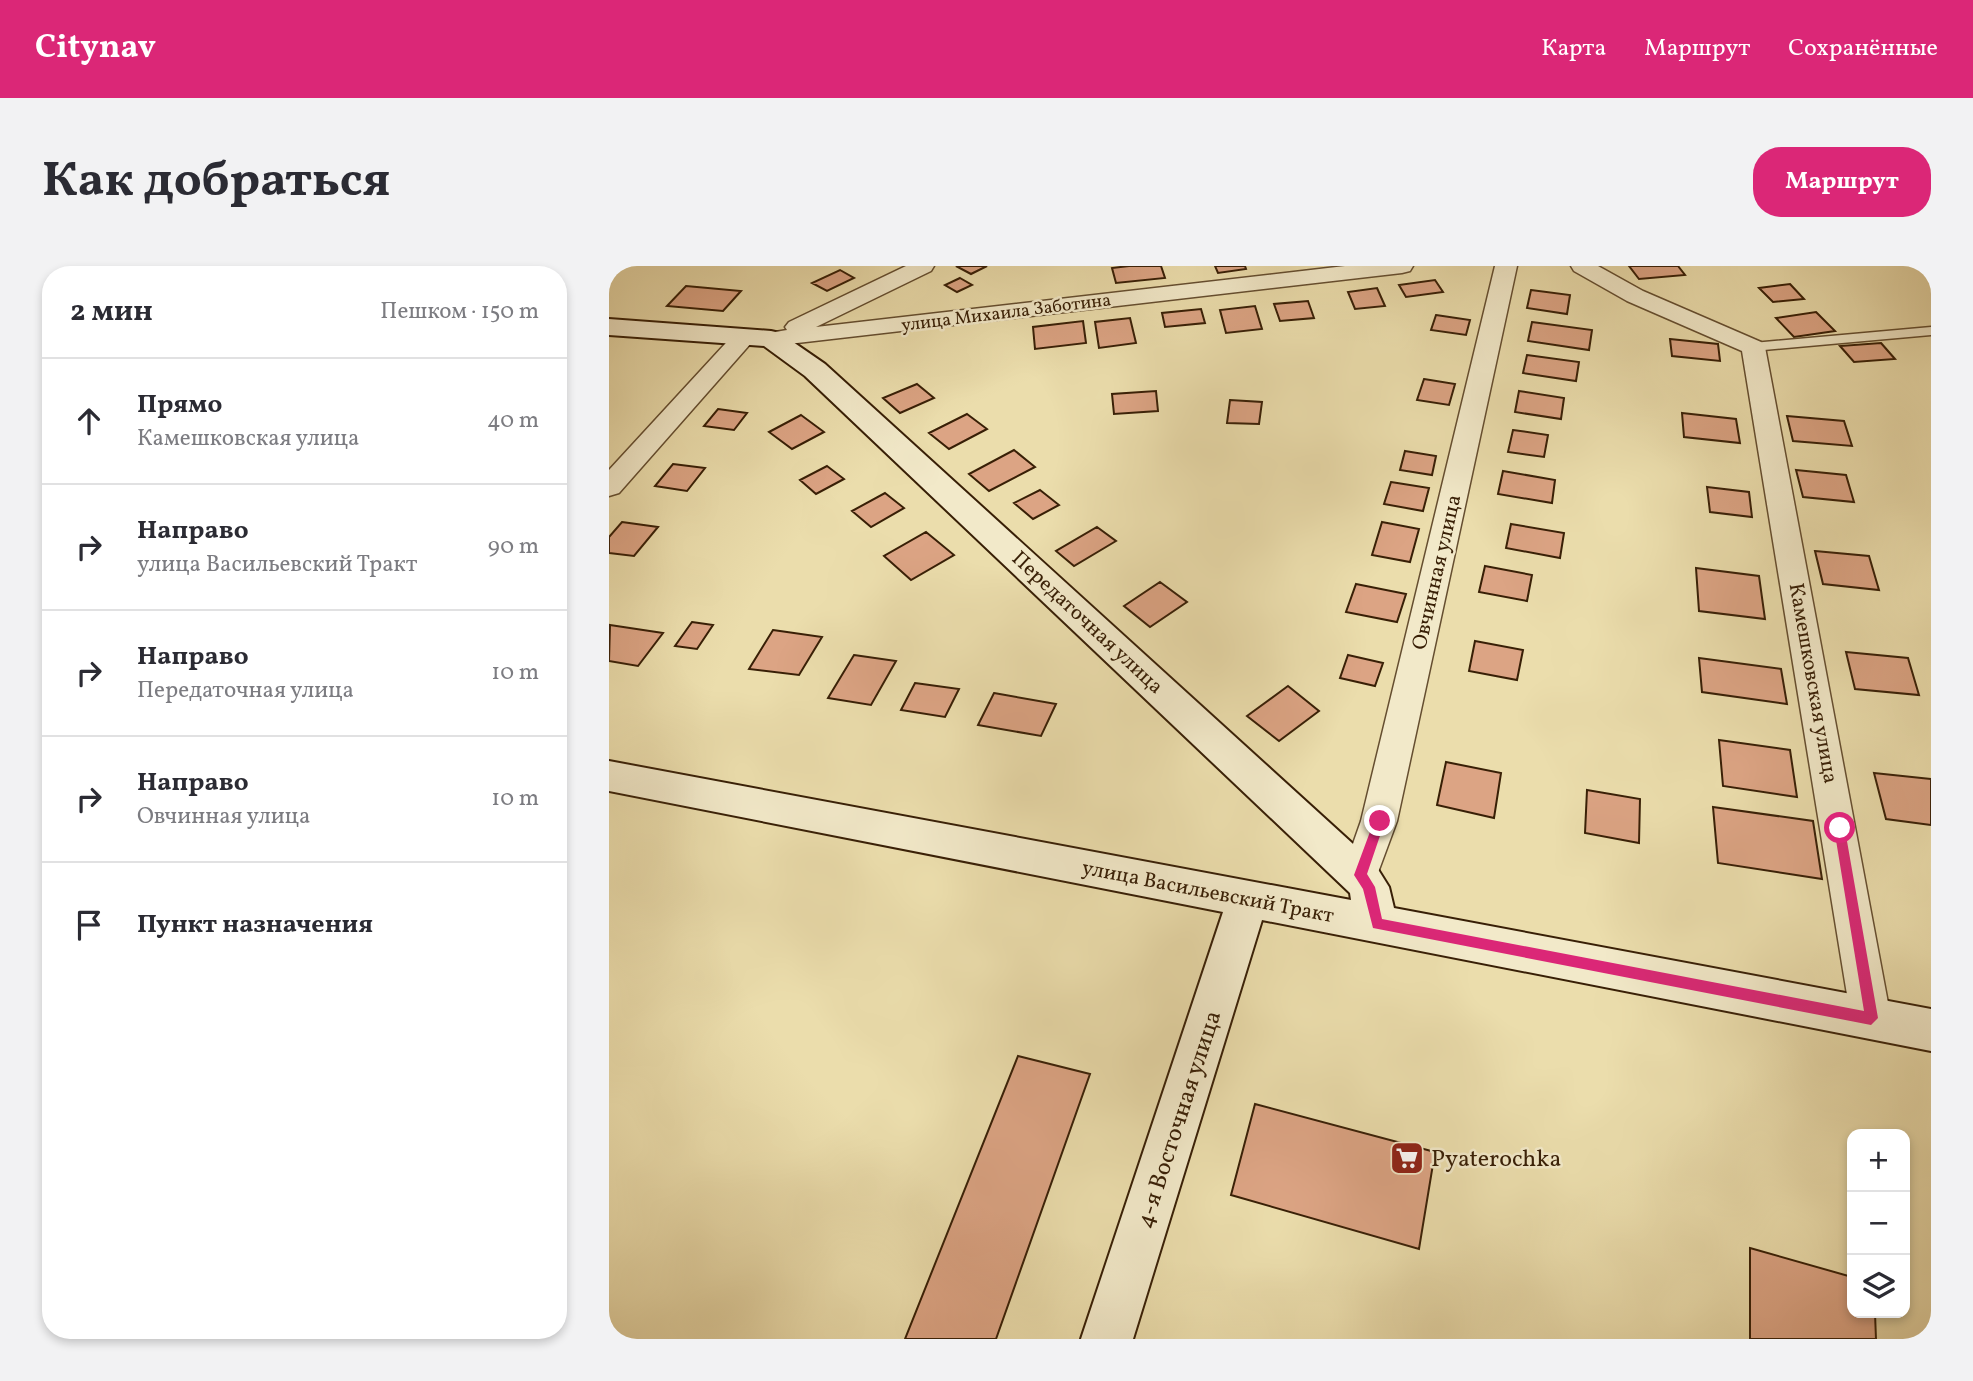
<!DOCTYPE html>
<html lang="ru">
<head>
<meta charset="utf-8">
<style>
	:root { --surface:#fff; --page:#f2f2f3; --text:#2b2b33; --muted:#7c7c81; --line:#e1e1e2; --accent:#db2777 }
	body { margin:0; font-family:Vollkorn,serif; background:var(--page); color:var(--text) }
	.controls { position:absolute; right:21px; bottom:21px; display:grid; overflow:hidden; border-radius:14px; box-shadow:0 4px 10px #0003 }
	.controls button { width:63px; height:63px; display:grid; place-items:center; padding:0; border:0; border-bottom:2px solid var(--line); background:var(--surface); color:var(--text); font:35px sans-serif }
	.stop { position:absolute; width:21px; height:21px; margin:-16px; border:5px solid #db2777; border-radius:50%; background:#fff }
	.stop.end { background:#db2777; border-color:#fff; box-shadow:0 2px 7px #0008 }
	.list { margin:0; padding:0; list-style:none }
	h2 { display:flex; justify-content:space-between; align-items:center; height:91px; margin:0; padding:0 28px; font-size:30px }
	h2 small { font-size:23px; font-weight:400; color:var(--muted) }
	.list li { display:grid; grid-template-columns:46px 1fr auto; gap:21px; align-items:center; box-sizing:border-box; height:126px; padding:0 28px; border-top:2px solid var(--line) }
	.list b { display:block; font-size:26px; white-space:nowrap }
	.list p { margin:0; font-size:23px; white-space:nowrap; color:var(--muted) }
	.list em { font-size:23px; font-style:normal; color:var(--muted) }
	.icon { flex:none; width:38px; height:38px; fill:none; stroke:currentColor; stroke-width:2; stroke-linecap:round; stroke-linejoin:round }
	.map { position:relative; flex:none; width:1322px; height:1073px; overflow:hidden; border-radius:28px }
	header { display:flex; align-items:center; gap:42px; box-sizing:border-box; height:98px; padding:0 35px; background:var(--accent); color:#fff }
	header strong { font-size:33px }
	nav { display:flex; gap:38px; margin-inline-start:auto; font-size:24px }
	.intro { display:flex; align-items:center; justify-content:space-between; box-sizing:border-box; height:168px; padding:0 42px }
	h1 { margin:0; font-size:49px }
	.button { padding:18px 32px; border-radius:28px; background:var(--accent); color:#fff; font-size:24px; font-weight:700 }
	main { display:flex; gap:42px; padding:0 42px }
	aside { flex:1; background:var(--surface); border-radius:28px; box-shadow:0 4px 10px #0003 }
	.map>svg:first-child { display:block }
</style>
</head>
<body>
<header>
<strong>Citynav</strong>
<nav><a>Карта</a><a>Маршрут</a><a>Сохранённые</a></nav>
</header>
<div class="intro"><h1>Как добраться</h1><a class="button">Маршрут</a></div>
<main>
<aside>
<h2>2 мин<small>Пешком · 150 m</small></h2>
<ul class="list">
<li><svg class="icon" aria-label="ahead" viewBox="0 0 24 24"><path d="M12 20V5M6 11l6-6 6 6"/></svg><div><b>Прямо</b><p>Камешковская улица</p></div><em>40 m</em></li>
<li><svg class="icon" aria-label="right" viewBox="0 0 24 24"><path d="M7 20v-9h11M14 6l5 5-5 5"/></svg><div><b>Направо</b><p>улица Васильевский Тракт</p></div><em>90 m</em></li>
<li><svg class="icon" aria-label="right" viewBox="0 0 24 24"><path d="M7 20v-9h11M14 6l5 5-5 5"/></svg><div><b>Направо</b><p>Передаточная улица</p></div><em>10 m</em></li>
<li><svg class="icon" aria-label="right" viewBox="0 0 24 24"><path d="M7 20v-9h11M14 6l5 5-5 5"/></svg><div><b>Направо</b><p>Овчинная улица</p></div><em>10 m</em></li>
<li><svg class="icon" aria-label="arrive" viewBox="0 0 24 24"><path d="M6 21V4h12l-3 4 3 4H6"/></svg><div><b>Пункт назначения</b></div></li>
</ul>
</aside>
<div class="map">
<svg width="1322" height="1073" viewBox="0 0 1322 1073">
	<rect width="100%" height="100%" fill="#ebddac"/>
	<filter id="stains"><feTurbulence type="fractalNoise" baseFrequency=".00286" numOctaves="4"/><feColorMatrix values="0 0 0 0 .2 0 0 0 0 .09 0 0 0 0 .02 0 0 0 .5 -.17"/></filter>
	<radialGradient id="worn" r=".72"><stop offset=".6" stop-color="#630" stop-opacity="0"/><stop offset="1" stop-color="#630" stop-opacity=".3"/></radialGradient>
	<path fill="#dca484" stroke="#381f06" stroke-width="2" d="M347,0H378L362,8Z
		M520,0H552L556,12L507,17L503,2Z
		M606,0H636L637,3L609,7Z
		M1020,0H1069L1076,9L1030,13Z
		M231,4L245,12L218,25L203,17Z
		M351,12L363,19L348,26L336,19Z
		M826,14L834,26L797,31L790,19Z
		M1181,18L1195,33L1164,36L1150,22Z
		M77,20L132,25L114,45L58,40Z
		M768,22L776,40L746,43L739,26Z
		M922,24L961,29L958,48L918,42Z
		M699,35L705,52L671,55L665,38Z
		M646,40L653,63L617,67L611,44Z
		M592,43L596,57L556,61L553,47Z
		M1207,46L1226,65L1185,71L1167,52Z
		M827,49L861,54L857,69L822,64Z
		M521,52L527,77L490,82L486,56Z
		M474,55L477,77L426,83L424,61Z
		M923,56L983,64L980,84L919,75Z
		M1061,73L1109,78L1111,95L1063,90Z
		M1272,77L1286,93L1245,96L1231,80Z
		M918,89L970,96L967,115L914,107Z
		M815,113L846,118L840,139L808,134Z
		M308,118L325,132L291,147L274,132Z
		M547,125L549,145L505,148L503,128Z
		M910,125L955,132L952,153L906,146Z
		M621,134L653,136L650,158L618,157Z
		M109,143L138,147L125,164L95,160Z
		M1073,147L1127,153L1131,177L1075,171Z
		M358,148L378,163L340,183L320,167Z
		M192,149L215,166L183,183L160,166Z
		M1178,150L1235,155L1243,180L1184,175Z
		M904,164L939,169L935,191L899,186Z
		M405,184L426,201L380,225L360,208Z
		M796,185L827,190L823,209L791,204Z
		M64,198L96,202L78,225L46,220Z
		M218,200L235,213L207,228L191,214Z
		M1187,204L1237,209L1245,236L1194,231Z
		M894,205L946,214L943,237L889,228Z
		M782,216L820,222L814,245L775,238Z
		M1098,221L1140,226L1143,251L1101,246Z
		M431,224L450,239L424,253L405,237Z
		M276,227L295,242L262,261L243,245Z
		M13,256L49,261L25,290L0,287V271Z
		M773,256L810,263L801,296L763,289Z
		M902,258L955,267L951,292L897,282Z
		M488,261L507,275L465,300L447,285Z
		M317,266L345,289L302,314L275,290Z
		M1206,285L1260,290L1270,324L1214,318Z
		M876,300L923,309L918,335L870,326Z
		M1087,302L1150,310L1156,353L1090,345Z
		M551,316L578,336L541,361L515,340Z
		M747,318L797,328L788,356L737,346Z
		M83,356L104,359L88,383L66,380Z
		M1,359L54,367L29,400L0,395Z
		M164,364L213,371L190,409L140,403Z
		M866,375L914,384L908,414L860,405Z
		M1237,386L1299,392L1310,429L1246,423Z
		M245,389L287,395L262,439L219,432Z
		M739,389L774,397L766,420L731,412Z
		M1090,392L1172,403L1178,438L1093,426Z
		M306,417L350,423L336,451L292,444Z
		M679,420L710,445L670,475L638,450Z
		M385,427L447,438L432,470L369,459Z
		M1110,474L1181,484L1188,531L1114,520Z
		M837,496L892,507L885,552L828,539Z
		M1265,507L1322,513V559L1277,553Z
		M978,524L1031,533L1030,577L976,567Z
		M1104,541L1204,555L1213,613L1109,597Z
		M409,790L481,808L387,1073H296Z
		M646,838L826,886L810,983L622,929Z
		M1141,982L1243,1011V1047H1266L1267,1073H1141Z"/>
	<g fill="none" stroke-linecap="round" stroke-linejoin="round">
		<g stroke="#654e30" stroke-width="3">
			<path id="lane" d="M1322,61V69L1144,85L1138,81L1144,77Z"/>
		</g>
		<g stroke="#654e30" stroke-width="3">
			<path id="street" d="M297,0H325L322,5L207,61L736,0H804L801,5L793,7L162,80L154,78L150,73L154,68L178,64L176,61L180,56Z
				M886,0H908L788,555L764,620L751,625L738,620L733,609L752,555Z
				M962,0H989L1034,25L1152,76L1156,81L1282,753L1276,767L1262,772L1248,767L1242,753L1133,85L1018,35L965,5Z
				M135,64L143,66L147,71L143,76L10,227L0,230V204L127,66Z"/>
		</g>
		<g stroke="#381f06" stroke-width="4">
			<path id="secondary" d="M0,53L162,65L171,67L216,98L765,597L780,621L785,642L1322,743V785L653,654L524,1073H472L614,646L0,525V495L742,634L741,627L196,110L155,80L0,69Z"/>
		</g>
		<use href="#lane" fill="#f2e9c9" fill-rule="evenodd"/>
		<use href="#street" fill="#f2e9c9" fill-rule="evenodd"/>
		<use href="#secondary" fill="#f2e9c9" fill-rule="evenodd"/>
	</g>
	<path fill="#db2777" d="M771,550L776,555L758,608L766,621L773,653L1255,745L1225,562L1227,558H1235L1269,752L1262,759L764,662L754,623L745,609L765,555Z"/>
	<defs>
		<g id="supermarket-square" transform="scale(1.75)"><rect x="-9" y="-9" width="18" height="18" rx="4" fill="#8f2418" stroke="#f2e9c9"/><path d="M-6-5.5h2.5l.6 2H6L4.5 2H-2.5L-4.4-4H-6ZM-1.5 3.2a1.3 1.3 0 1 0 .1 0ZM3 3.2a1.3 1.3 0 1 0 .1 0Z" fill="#fff"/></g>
	</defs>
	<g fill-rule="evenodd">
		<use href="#supermarket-square" x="798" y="892"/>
	</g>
	<g text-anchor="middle" stroke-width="5" stroke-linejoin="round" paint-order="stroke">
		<g font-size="18" fill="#381f06" stroke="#f2e9c9">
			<text transform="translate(397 46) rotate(-7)" y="6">улица Михаила Заботина</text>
		</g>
		<g font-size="21" fill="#381f06" stroke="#f2e9c9">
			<text transform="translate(827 306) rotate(-77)" y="7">Овчинная улица</text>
			<text transform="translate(479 356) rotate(43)" y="7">Передаточная улица</text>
			<text transform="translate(1205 417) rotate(80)" y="7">Камешковская улица</text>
			<text transform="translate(599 625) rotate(11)" y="7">улица Васильевский Тракт</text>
		</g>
		<g font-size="24" fill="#381f06" stroke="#f2e9c9">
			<text transform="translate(569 853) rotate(-72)" y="8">4-я Восточная улица</text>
		</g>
		<g font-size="24" fill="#381f06" stroke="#f2e9c9" text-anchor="start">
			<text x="822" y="900">Pyaterochka</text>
		</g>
	</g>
	<rect width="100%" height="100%" filter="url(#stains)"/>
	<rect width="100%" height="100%" fill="url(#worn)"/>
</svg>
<div class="controls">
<button>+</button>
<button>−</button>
<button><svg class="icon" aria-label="layers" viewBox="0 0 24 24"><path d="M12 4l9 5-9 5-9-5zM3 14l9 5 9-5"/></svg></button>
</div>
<div class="stop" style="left:1231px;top:562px"></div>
<div class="stop end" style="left:771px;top:555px"></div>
</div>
</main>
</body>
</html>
